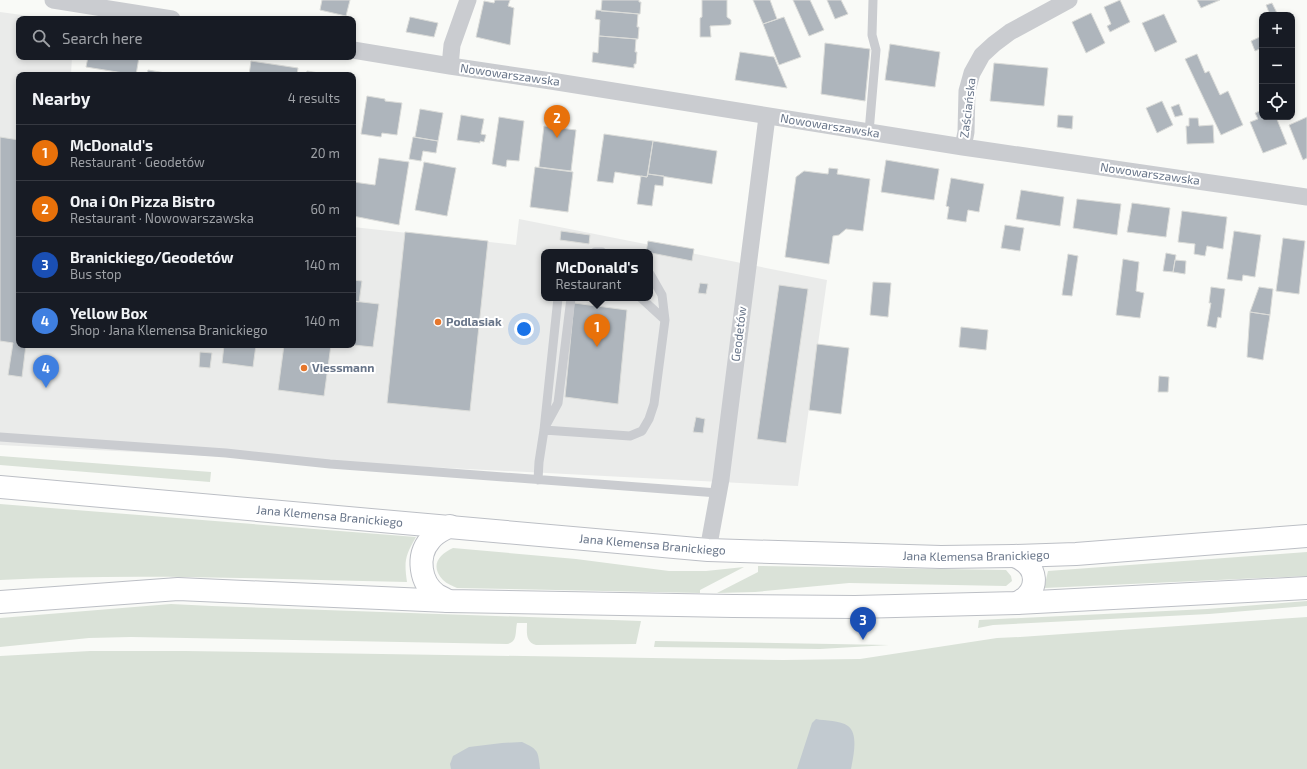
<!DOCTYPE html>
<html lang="en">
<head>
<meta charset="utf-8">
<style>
	:root { --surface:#171b24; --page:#20242c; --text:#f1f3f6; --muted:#9ea1a6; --line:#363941; --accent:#e6762b }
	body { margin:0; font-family:"Exo 2",sans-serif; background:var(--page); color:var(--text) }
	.controls { position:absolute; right:12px; top:12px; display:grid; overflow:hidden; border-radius:8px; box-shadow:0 2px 6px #0003 }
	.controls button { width:36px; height:36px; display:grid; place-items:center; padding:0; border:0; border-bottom:1px solid var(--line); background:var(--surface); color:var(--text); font:20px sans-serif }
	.you { position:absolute; left:524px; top:329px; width:14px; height:14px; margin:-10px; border:3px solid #fff; border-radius:50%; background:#1a73e8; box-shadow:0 0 0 6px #1a73e833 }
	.badge { display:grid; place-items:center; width:26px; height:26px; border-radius:50%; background:var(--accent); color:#fff; font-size:13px; font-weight:700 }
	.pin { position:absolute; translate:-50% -33px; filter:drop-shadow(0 1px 2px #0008) }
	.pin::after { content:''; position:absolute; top:21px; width:14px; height:12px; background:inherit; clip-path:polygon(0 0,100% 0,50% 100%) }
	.popup { position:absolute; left:541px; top:249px; width:112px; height:52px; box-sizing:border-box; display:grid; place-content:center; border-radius:8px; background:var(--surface); filter:drop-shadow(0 1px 3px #0005); font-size:13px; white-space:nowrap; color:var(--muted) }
	.popup b { font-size:15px; color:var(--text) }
	.popup::after { content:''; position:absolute; left:50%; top:100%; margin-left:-8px; border:8px solid transparent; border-top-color:var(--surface) }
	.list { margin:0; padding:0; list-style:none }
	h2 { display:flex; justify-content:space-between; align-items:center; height:52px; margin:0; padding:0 16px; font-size:17px }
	h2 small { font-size:13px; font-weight:400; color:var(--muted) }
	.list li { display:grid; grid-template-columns:26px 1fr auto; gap:12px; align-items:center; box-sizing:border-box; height:56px; padding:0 16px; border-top:1px solid var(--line) }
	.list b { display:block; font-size:15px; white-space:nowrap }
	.list p { margin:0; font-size:13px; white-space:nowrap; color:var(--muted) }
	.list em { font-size:13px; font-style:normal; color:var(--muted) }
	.icon { flex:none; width:22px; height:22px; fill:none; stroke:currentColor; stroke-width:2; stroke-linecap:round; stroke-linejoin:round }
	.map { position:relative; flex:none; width:1307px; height:769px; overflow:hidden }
	.search { position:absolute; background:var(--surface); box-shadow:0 2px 6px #0003; left:16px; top:16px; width:340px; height:44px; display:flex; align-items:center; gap:10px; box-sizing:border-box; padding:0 14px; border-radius:8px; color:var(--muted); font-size:15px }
	.panel { position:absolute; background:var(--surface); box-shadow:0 2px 6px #0003; left:16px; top:72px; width:340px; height:276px; border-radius:8px }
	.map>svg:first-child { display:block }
</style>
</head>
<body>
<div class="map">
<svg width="1307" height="769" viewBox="0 0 1307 769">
	<rect width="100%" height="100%" fill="#f9faf7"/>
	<path fill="#eaebea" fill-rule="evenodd" d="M0,12L52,19H19V57H72L71,75H19V345H353V227L516,245L519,219L827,280L798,486L0,445ZM544,252H650V298H544Z"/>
	<path fill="#dae2d8" d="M0,456L211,472L210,482L0,465Z
		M0,504L416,537C405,556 404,561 407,582C271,579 136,573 0,580Z
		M453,548L576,559L669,571H706L744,567L700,590V593L457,588C453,586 447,584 443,580C430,566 438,555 453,548Z
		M1307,552V576L1044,588L1048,571Z
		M758,566L1006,570L1011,576L1012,581L1006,586L849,583L755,592L717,593L758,572Z
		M1307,601V606L1209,614L993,625L978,628L979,620L1207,609Z
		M171,604L212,606L641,621L636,644L536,645C525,642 527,632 527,623H517C515,632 518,642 507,644L131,637L89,638L0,647V618Z
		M1307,617V769H0V656L90,651H185L783,660L860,659L997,638L1020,637Z
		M655,641L889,645L820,649L654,647Z"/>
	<path fill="#c2cad0" d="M816,719C825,721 840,720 848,726C859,734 853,758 851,769H797L812,723Z
		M522,742C539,750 538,751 540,769H451L450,764L453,756L469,747L502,743Z"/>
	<path fill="#aeb5bc" stroke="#dbdcd9" d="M322,0H350L346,16L320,10Z
		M495,0H510L508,6L514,8L510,45L476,37L484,1L494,3Z
		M602,0H639V2H641L640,14L601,11Z
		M702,0H727V17L731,20V24L729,25L710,26L711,37H700V18L702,17Z
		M753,0H770L777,19L763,24Z
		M793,0H810L824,30L809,36Z
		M827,0H841L848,14L835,19Z
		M1120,0L1130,22L1110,32L1107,26L1111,24L1104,7Z
		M1197,0H1220L1201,8Z
		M1272,3L1278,15H1270L1266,5Z
		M596,10L638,14L637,27H639L638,39L599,36L600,20L595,19Z
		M1091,13L1105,43L1086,53L1072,22Z
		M1164,14L1177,42L1155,52L1142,23Z
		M410,17L438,23L434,37L406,32Z
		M784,17L801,57L779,65L763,24Z
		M599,36L636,39L635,52H637L636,64H634V68L592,62L593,52L598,53Z
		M1262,36V48L1255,51L1251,41Z
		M825,43L870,49L865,101L821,94Z
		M890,44L940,52L935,87L885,80Z
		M740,52L774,57L787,88L735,80Z
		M1197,54L1205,73L1209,71L1220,95L1228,91L1243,125L1221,135L1185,59Z
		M88,57H139L136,75L86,67Z
		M251,61L298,68L297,75H249Z
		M994,63L1048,68L1044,106L990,101Z
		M148,70L177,75H147Z
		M307,71L331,75H306Z
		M367,96L385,99V101L402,103L397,135L382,133L381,137L361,134Z
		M1162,101L1173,125L1157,133L1146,108Z
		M1179,104L1183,115L1175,117L1171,107Z
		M420,109L443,113L438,141L415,137Z
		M1262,110V117H1276L1287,144L1263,153L1250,122L1258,119L1255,113Z
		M461,115L484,119L481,134L486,135L484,142L480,141V143L457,140Z
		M1058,115L1073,116L1072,129L1057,127Z
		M499,117L524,121L519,161L507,160L506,167L492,164Z
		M1307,117V158L1303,160L1289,125Z
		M1189,118H1198L1199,126L1213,125L1214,143L1187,144L1186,126H1189Z
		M544,126L576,130L571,171L539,167Z
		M604,134L653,141L647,177L615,172L613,183L597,181Z
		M0,137L19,140V345H26L22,377L8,375L13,343L0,341Z
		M413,137L438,141L436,153L423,151L421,161L409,159Z
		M653,141L717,151L712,184L648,174Z
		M379,158L409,162L399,225L353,216V182L375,185Z
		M886,160L939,169L934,200L881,192Z
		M424,162L456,168L447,216L415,210Z
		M535,167L573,172L568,212L530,207Z
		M829,168L838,169L837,174L870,179L863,231L846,229L839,235L833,236L829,264L785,257L796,177L804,171L828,174Z
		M648,174L664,176L663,186L655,185L652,206L637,204L641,176L647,177Z
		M951,178L984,184L979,212L968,210L966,222L947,219L949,207L946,206Z
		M1021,190L1064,197L1060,226L1016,219Z
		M1077,199L1121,204L1117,235L1073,228Z
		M1132,203L1170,208L1166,237L1127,232Z
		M1182,211L1227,217L1223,249L1207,246L1205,256L1194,254L1195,244L1178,242Z
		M1005,225L1024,228L1020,251L1001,248Z
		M561,231L590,235L589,244L560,240Z
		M1234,231L1261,235L1255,277L1243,275L1242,281L1227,279Z
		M405,232L488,241L470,411L387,403Z
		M1283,238L1305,241L1299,294L1276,291Z
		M648,241L694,249L692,261L646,252Z
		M1166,253L1176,255L1173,272L1163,271Z
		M1068,254L1078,256L1072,296L1062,295Z
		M1123,259L1139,262L1136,291L1144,293L1140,318L1116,315Z
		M1175,260L1186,261L1185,274L1173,272Z
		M353,280L362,281L359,302L353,301Z
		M873,282L891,283L888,317L870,315Z
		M700,283L708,284L706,294L698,293Z
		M779,285L808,289L786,443L757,439Z
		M1211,287L1225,289L1221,318L1218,317L1216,328L1207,326L1211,303H1209Z
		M1259,287L1273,289L1270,315L1250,312Z
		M353,301L379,304L373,347L353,345Z
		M574,303L627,310L618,404L565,397Z
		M1250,312L1270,315L1263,360L1247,357Z
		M961,327L988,330L986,350L959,347Z
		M817,344L849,348L841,414L809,410Z
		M224,345H256L253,367L222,363Z
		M284,345H331L324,396L278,390Z
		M200,352L212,353L210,368L199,367Z
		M1159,376L1169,377L1168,392H1158Z
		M696,417L705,419L703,433L693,432Z"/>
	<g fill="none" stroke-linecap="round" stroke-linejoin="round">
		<g stroke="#bcbfc5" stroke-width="24">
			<g id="secondary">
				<path id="s1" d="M0,487L708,550L941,557L1014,556L1076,554L1307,536"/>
				<path d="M1014,556C1039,565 1041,591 1017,603"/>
				<path d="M448,601C445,599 441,597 437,595C420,583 416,556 430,540C435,533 443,530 450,526"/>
				<path d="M0,602L178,589L448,601L733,606L855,607L1017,603L1307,588"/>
			</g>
		</g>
		<path stroke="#caccd0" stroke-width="9" d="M869,132L876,50L872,35L873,0
			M595,252H602
			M641,298L665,320
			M546,425L558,403L571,298
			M544,430L630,436L642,431L649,419L654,404L665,320L662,295L650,274
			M0,437L226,453L330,464L718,493
			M538,480L539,462L544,430L558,298"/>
		<path stroke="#caccd0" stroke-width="17" d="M53,0L172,19
			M353,50L450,66L551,81L963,147L1307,197
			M450,66L452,45L468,0
			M963,147L966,132L967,91L972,73L982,55L994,44L1010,32L1069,0
			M708,550L721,479L767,117"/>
		<use href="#secondary" stroke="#fff" stroke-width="22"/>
	</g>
	<g fill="#e6762b" stroke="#fff" stroke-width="1.5">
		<circle cx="438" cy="322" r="4"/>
		<circle cx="304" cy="368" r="4"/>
	</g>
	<g text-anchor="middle" stroke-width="4" stroke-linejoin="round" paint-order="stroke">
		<g font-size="12" fill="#687589" stroke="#fff">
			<text transform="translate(510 75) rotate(8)" y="4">Nowowarszawska</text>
			<text transform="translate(968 108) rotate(-83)" y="4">Zaściańska</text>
			<text transform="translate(830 126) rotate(9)" y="4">Nowowarszawska</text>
			<text transform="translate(1150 174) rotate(8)" y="4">Nowowarszawska</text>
			<text transform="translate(739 334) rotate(-83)" y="4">Geodetów</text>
			<text dy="4" stroke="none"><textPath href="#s1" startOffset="331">Jana Klemensa Branickiego</textPath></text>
			<text dy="4" stroke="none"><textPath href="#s1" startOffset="655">Jana Klemensa Branickiego</textPath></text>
			<text dy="4" stroke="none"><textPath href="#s1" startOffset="979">Jana Klemensa Branickiego</textPath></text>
		</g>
		<g font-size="12" font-weight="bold" fill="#687589" stroke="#fff" text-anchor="start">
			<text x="446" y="326">Podlasiak</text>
			<text x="312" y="372">Viessmann</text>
		</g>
	</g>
</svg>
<div class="controls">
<button>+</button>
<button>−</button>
<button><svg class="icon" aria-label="locate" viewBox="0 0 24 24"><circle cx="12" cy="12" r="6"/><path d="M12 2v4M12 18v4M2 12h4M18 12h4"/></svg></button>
</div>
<div class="you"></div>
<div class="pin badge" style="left:597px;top:347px;background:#e8710a">1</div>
<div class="popup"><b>McDonald's</b>Restaurant</div>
<div class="pin badge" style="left:557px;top:138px;background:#e8710a">2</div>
<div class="pin badge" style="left:863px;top:640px;background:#1a4fb4">3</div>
<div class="pin badge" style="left:46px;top:388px;background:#3f7fe0">4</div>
<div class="search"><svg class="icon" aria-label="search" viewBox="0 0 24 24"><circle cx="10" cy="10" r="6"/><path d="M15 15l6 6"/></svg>Search here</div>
<section class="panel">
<h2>Nearby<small>4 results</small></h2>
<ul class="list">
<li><span class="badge" style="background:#e8710a">1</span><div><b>McDonald's</b><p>Restaurant · Geodetów</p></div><em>20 m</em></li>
<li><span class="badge" style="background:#e8710a">2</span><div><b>Ona i On Pizza Bistro</b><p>Restaurant · Nowowarszawska</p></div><em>60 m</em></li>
<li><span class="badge" style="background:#1a4fb4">3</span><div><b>Branickiego/Geodetów</b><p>Bus stop</p></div><em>140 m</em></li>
<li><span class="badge" style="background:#3f7fe0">4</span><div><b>Yellow Box</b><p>Shop · Jana Klemensa Branickiego</p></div><em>140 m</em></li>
</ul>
</section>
</div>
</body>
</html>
